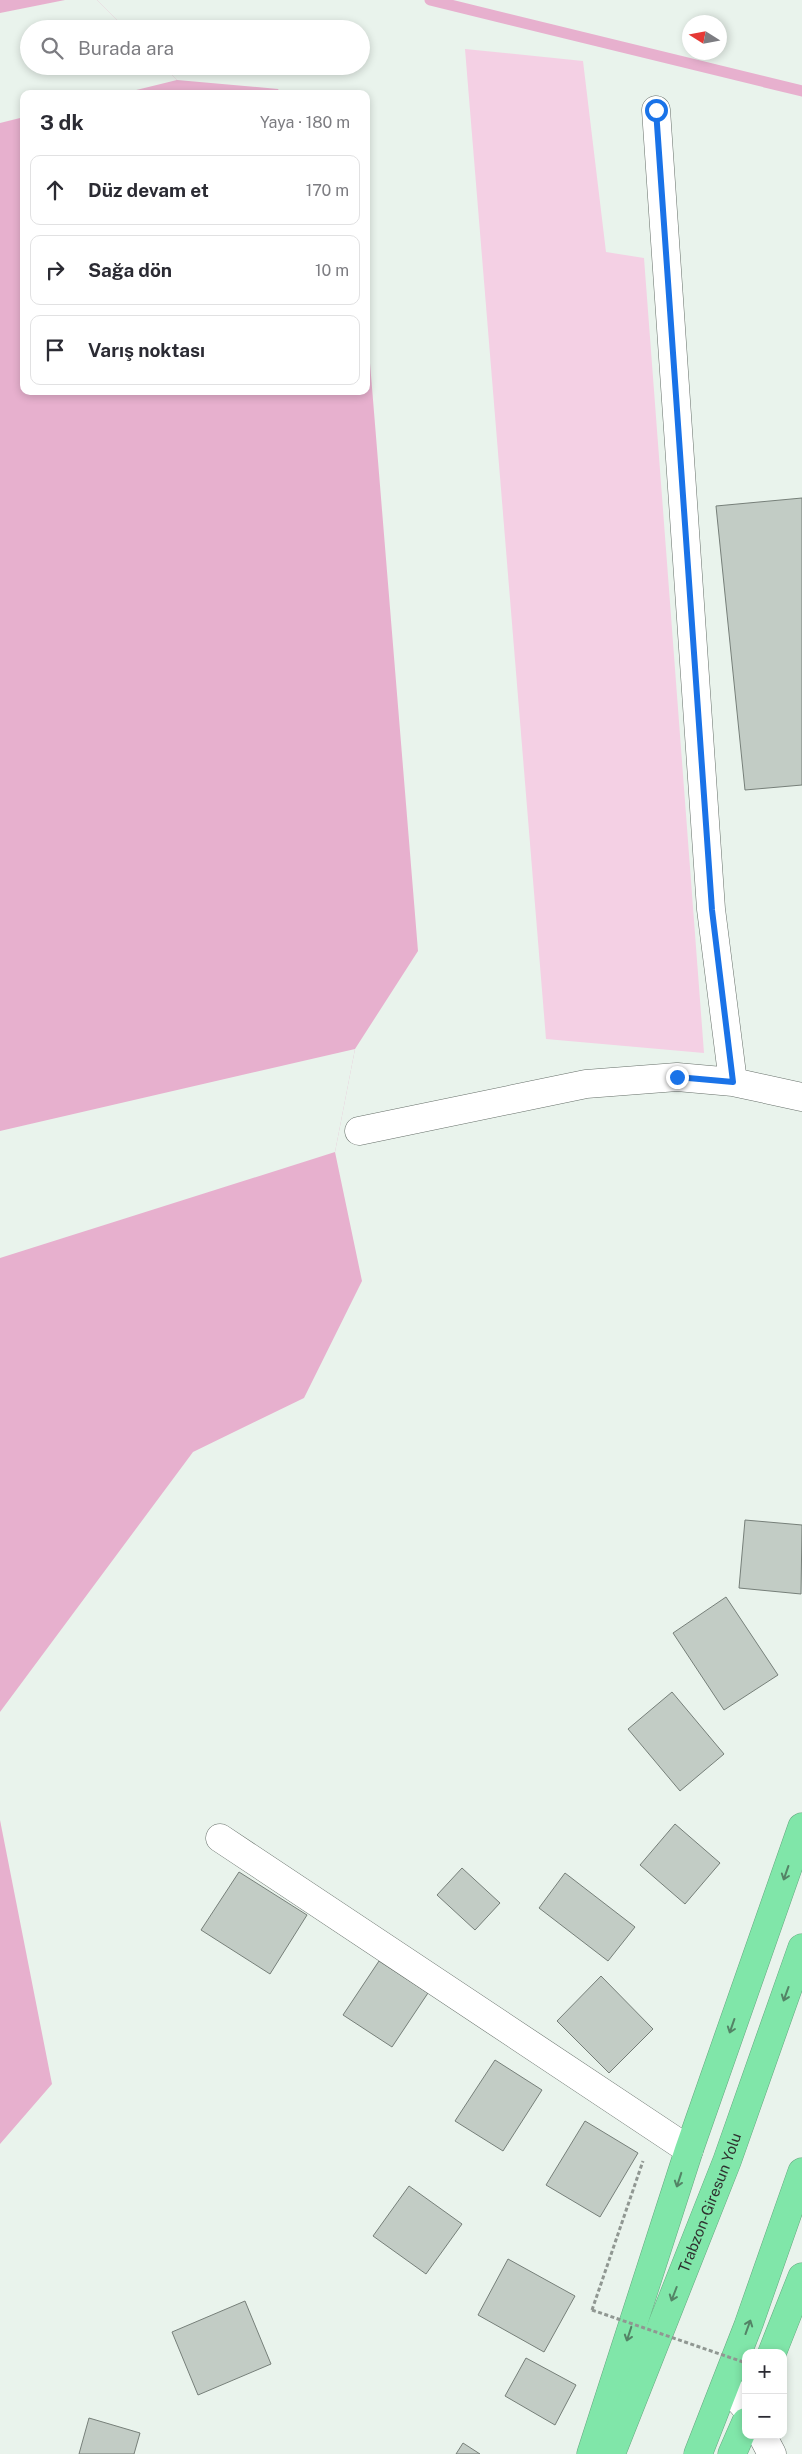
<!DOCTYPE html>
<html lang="tr">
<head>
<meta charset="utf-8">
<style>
	:root { --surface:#fff; --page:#f2f2f3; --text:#2b2b33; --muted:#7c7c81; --line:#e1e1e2 }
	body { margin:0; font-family:"Public Sans",sans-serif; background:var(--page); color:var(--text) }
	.controls { position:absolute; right:15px; bottom:15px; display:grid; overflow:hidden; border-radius:10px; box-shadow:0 2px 8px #0003 }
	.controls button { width:45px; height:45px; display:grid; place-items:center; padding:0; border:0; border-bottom:1px solid var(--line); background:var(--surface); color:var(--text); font:25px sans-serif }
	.compass { position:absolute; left:682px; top:15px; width:45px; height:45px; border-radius:50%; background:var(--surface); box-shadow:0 2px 8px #0003; rotate:281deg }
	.stop { position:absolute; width:15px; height:15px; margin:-11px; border:4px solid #1a73e8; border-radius:50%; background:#fff }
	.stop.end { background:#1a73e8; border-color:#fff; box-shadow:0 1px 5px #0008 }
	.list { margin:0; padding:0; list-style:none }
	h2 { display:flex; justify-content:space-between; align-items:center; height:65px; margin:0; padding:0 20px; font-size:21px }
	h2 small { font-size:16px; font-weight:400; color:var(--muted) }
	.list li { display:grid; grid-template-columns:32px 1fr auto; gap:15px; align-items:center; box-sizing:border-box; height:70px; margin:0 10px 10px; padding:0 10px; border:1px solid var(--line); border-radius:10px }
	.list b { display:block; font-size:19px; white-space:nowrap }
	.list em { font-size:16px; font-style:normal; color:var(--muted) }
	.icon { flex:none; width:28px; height:28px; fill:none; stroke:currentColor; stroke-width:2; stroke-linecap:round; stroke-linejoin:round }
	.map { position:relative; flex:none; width:802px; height:2454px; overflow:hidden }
	.search { position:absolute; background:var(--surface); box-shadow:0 2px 8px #0003; left:20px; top:20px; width:350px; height:55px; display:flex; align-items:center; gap:12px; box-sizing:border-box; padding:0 18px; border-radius:28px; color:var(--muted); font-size:19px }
	.panel { position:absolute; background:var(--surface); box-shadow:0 2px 8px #0003; left:20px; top:90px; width:350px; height:305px; border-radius:10px }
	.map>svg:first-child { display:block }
</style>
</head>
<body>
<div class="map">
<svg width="802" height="2454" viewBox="0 0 802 2454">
	<rect width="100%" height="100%" fill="#e9f3ec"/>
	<path fill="#f4d0e4" d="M465,49L583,61L606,252L644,258L704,1053L546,1039Z"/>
	<path fill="#e7b0ce" d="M0,0H97L126,29H29V66H163L177,80L278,89L281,94H24V391H366V314L418,951L355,1049L335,1152L362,1281L304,1398L193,1452L0,1712Z
		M0,1820L52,2084L0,2144Z"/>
	<path fill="#e9f3ec" d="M65,0H97L126,29H29V66H163L177,80L120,94H24V117L0,123V13Z
		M355,1049L335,1152L0,1258V1131Z"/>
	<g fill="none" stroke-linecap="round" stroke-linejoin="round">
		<path stroke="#e7b0ce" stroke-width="11" d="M430,0L802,91"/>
	</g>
	<path fill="#c2ccc5" stroke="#767f79" d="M802,498V785L745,790L716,506Z
		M745,1520L802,1525L801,1594L739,1588Z
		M726,1597L778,1675L724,1710L673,1633Z
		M672,1692L724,1754L680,1791L628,1729Z
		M675,1824L720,1863L685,1904L640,1865Z
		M462,1868L500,1903L475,1930L437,1895Z
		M239,1872L307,1915L270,1974L201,1930Z
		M565,1873L635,1927L608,1961L539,1908Z
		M379,1961L428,1993L392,2047L343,2015Z
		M601,1976L653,2029L609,2073L557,2021Z
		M495,2060L542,2090L503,2151L455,2121Z
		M585,2121L638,2153L600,2217L546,2185Z
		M409,2186L462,2224L426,2274L373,2236Z
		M508,2259L575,2296L544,2352L478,2315Z
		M245,2301L271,2364L198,2395L172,2332Z
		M526,2358L576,2385L555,2425L505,2396Z
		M89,2418L140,2433L134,2454H79Z
		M463,2443L480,2454H456Z"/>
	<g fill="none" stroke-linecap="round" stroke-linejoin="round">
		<g stroke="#666f69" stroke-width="29">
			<path id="street" d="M656,110L711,909L733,1082
				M359,1131L586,1084L677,1077L733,1082L802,1097
				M220,1838L689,2150"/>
		</g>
		<g stroke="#666f69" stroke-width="29">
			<path id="secondary" d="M726,2385L746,2408
				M762,2435L772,2454"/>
		</g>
		<g stroke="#64a77f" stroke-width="29">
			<g id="highway">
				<path d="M772,2353L802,2277"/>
				<path d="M591,2454L689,2150L802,1827"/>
				<path id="s1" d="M611,2454L727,2161L802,1948"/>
				<path d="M698,2454L748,2326L802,2172"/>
				<path d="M732,2454L746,2422"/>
			</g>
		</g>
		<path stroke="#909792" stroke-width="3" stroke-dasharray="4 2.5" stroke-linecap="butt" d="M592,2310L643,2161"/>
		<use href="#street" stroke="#fff" stroke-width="28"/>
		<use href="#secondary" stroke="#fff" stroke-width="28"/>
		<use href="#highway" stroke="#80e6a9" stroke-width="28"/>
		<path stroke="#909792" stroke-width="3" stroke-dasharray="4 2.5" stroke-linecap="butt" d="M592,2310L746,2363"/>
	</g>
	<defs><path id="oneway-shaft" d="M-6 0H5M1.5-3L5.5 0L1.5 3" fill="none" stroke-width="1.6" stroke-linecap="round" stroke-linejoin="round" transform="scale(1.25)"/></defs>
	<g stroke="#538466">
		<use href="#oneway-shaft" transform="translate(786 1873) rotate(109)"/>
		<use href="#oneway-shaft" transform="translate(786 1994) rotate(110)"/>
		<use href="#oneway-shaft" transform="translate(732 2026) rotate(109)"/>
		<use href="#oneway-shaft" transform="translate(679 2180) rotate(108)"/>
		<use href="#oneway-shaft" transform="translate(674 2294) rotate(111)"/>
		<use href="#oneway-shaft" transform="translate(748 2327) rotate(-70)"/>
		<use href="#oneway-shaft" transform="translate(629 2334) rotate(108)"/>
	</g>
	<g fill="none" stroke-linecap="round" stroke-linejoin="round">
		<path stroke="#1a73e8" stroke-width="6" d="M656,110L712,910L733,1082L677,1077"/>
	</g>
	<g text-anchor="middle" stroke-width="4" stroke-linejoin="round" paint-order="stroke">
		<g font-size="15" fill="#2f3330" stroke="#e9f3ec">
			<text dy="5" stroke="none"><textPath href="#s1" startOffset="270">Trabzon-Giresun Yolu</textPath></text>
		</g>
	</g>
</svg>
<div class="controls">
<button>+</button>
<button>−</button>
</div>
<svg class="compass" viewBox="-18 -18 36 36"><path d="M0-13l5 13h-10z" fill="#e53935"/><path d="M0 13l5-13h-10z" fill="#7c7c81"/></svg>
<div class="stop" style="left:656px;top:110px"></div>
<div class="stop end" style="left:677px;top:1077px"></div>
<div class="search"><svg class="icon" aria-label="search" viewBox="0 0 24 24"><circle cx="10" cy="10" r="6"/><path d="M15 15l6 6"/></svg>Burada ara</div>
<section class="panel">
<h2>3 dk<small>Yaya · 180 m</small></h2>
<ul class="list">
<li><svg class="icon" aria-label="ahead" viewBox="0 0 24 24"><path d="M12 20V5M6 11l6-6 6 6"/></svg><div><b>Düz devam et</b></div><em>170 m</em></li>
<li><svg class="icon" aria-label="right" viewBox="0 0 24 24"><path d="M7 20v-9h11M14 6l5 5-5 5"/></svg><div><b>Sağa dön</b></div><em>10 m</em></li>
<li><svg class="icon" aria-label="arrive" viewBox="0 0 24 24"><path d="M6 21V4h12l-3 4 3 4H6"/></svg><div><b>Varış noktası</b></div></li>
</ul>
</section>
</div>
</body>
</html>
